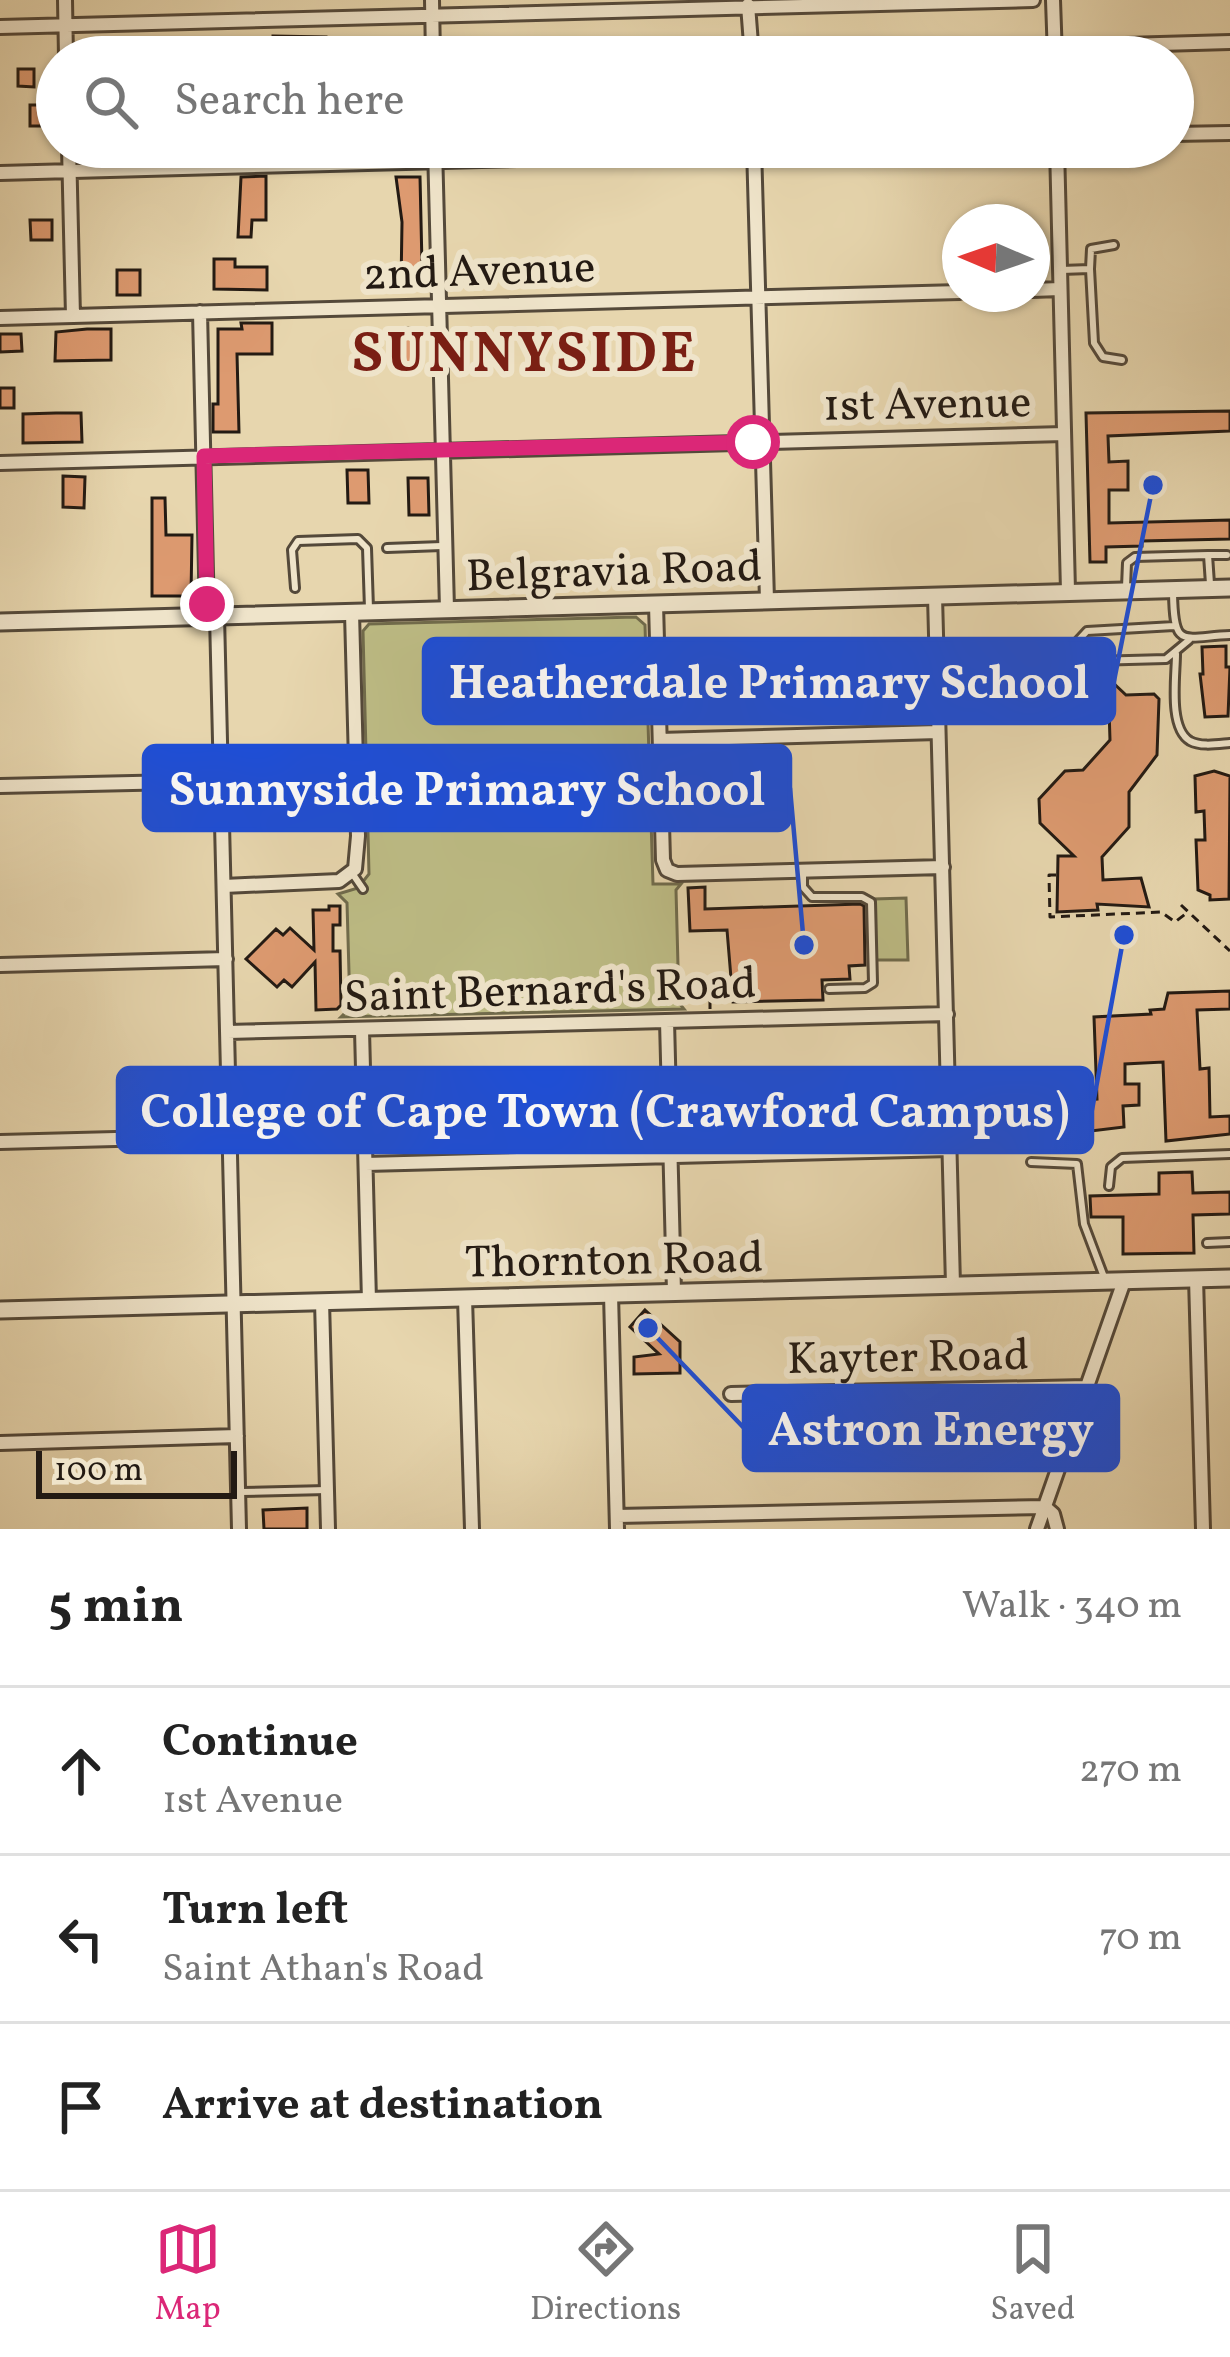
<!DOCTYPE html>
<html lang="en">
<head>
<meta charset="utf-8">
<style>
	:root { --surface:#fff; --page:#f2f2f2; --text:#222; --muted:#767676; --line:#e0e0e0; --accent:#db2777 }
	body { margin:0; font-family:Vollkorn,serif; background:var(--page); color:var(--text) }
	.compass { position:absolute; left:942px; top:204px; width:108px; height:108px; border-radius:50%; background:var(--surface); box-shadow:0 3px 9px #0004; rotate:272deg }
	.scale { position:absolute; left:36px; bottom:30px; width:201px; box-sizing:border-box; padding-left:12px; border:6px solid #231a13; border-top:0; font-size:33px; line-height:42px; white-space:nowrap; color:#231a13; -webkit-text-stroke:9px #efe4ca; paint-order:stroke }
	.stop { position:absolute; width:36px; height:36px; margin:-27px; border:9px solid #db2777; border-radius:50%; background:#fff }
	.stop.end { background:#db2777; border-color:#fff; box-shadow:0 3px 12px #0008 }
	.list { margin:0; padding:0; list-style:none }
	h2 { display:flex; justify-content:space-between; align-items:center; height:156px; margin:0; padding:0 48px; font-size:51px }
	h2 small { font-size:39px; font-weight:400; color:var(--muted) }
	.list li { display:grid; grid-template-columns:78px 1fr auto; gap:36px; align-items:center; box-sizing:border-box; height:168px; padding:0 48px; border-top:3px solid var(--line) }
	.list b { display:block; font-size:45px; white-space:nowrap }
	.list p { margin:0; font-size:39px; white-space:nowrap; color:var(--muted) }
	.list em { font-size:39px; font-style:normal; color:var(--muted) }
	.icon { flex:none; width:66px; height:66px; fill:none; stroke:currentColor; stroke-width:2; stroke-linecap:round; stroke-linejoin:round }
	.map { position:relative; flex:none; width:1230px; height:1529px; overflow:hidden }
	.search { position:absolute; background:var(--surface); box-shadow:0 3px 9px #0004; left:36px; right:36px; top:36px; height:132px; display:flex; align-items:center; gap:30px; box-sizing:border-box; padding:0 42px; border-radius:66px; color:var(--muted); font-size:45px }
	.sheet { height:660px; background:var(--surface) }
	nav { display:flex; justify-content:space-around; align-items:center; box-sizing:border-box; height:168px; border-top:3px solid var(--line); background:var(--surface); font-size:33px; color:var(--muted) }
	nav a { display:grid; justify-items:center; gap:6px }
	nav .on { color:var(--accent) }
	.map>svg:first-child { display:block }
</style>
</head>
<body>
<div class="map">
<svg width="1230" height="1529" viewBox="0 0 1230 1529">
	<rect width="100%" height="100%" fill="#e7d6ae"/>
	<filter id="stains"><feTurbulence type="fractalNoise" baseFrequency=".00167" numOctaves="4"/><feColorMatrix values="0 0 0 0 .2 0 0 0 0 .09 0 0 0 0 .02 0 0 0 .5 -.17"/></filter>
	<radialGradient id="worn" r=".72"><stop offset=".6" stop-color="#630" stop-opacity="0"/><stop offset="1" stop-color="#630" stop-opacity=".3"/></radialGradient>
	<path fill="#bdbc85" stroke="#706b4c" stroke-width="3" d="M636,617L645,625L653,884H681L676,890L679,1003L684,1009L341,1017L350,1008L347,903L338,894L358,888L369,874L363,631L369,624Z
		M906,898L908,960H876L874,899Z"/>
	<path fill="#dd9a70" stroke="#231a13" stroke-width="3" d="M273,36L326,37V57H273Z
		M18,69H34V87L18,86Z
		M30,105H46L47,126H30Z
		M266,176V220H252L251,237H238L241,177Z
		M396,177H420L422,265H418V286H401L402,222Z
		M30,220H52V240H31Z
		M214,259H235V267H267V290L214,289Z
		M117,270H140V295H117Z
		M241,323H272V354H237L239,432H213V404H218V329H242Z
		M402,328L421,329V364H402Z
		M87,329H111V360L55,361L56,332Z
		M0,334H21L22,351L0,352Z
		M0,388H14V408H0Z
		M1230,411V431L1108,436L1109,462L1128,461V490H1109V523L1230,520V539L1142,541V546L1106,547V562H1090L1086,413Z
		M56,413H81L82,442L23,443V414Z
		M347,470H368L369,503H348Z
		M63,476L85,477L84,508L63,507Z
		M408,478H428L429,515H409Z
		M152,498H165L166,535H192L191,596H152Z
		M1226,646V667H1230L1228,716L1205,717L1200,674H1203L1202,647Z
		M1108,678L1126,695L1154,694L1159,699L1157,755L1129,792V827L1102,857L1103,880L1141,878L1149,907L1097,904L1098,910L1057,912L1058,856H1074L1040,823L1039,799L1065,771L1083,770L1110,740Z
		M1214,771L1230,776L1229,899L1210,900V895L1198,890L1196,840H1205L1204,811L1196,812L1195,776Z
		M705,887V909L860,904L864,906L865,965L849,966L850,979L822,980L823,1000L733,1002L727,930L690,931L688,888Z
		M329,906H340V925H333V951H340L341,1005L337,1009L316,1010L315,962L292,987L284,980L277,987L246,959L276,929L283,935L290,928L314,950L313,910H329Z
		M1230,991V1009L1197,1010L1200,1069L1209,1068L1210,1117L1230,1116V1134L1166,1141L1163,1062L1125,1064V1084H1139V1105L1123,1106L1124,1127L1033,1138V1078L1068,1077L1069,1101L1097,1099L1094,1017L1151,1014L1150,1010L1164,1009L1168,993Z
		M1192,1172L1193,1193L1230,1192V1214L1193,1215L1194,1253L1123,1254V1217H1091L1090,1196L1159,1194V1173Z
		M645,1310L680,1342V1373L634,1374V1357L659,1354L630,1327Z
		M307,1508V1529H264L263,1510Z"/>
	<g fill="none" stroke-linecap="round" stroke-linejoin="round">
		<g stroke="#54493a" stroke-width="12">
			<path id="service" d="M1090,269L1091,249L1114,245
				M1061,270L1090,269L1094,343L1103,357L1122,360
				M387,548L442,546
				M1208,555H1227
				M1126,587L1127,563L1135,557L1208,555L1210,584
				M295,588L292,550L298,541L358,539L367,548L369,609
				M1173,593C1174,650 1182,637 1230,635
				M1174,626L1087,631L1075,644L1077,653L1092,661L1166,659L1189,640
				M1176,654C1176,676 1168,728 1190,741C1201,747 1218,744 1230,743
				M803,871V887L812,897H862L871,902L873,983L865,988L829,989
				M352,873L363,889
				M1031,1162L1077,1164L1084,1224L1104,1277
				M1109,1186L1111,1167L1122,1158L1230,1154
				M1207,1243L1230,1242
				M241,1492L327,1490"/>
		</g>
		<g stroke="#54493a" stroke-width="18">
			<path id="minor" d="M65,0L66,57
				M432,0L433,57
				M1053,0L1055,57
				M748,5L752,57
				M0,27L1033,0
				M1055,47L1230,42
				M1173,134L1230,133
				M69,147L73,316
				M435,147L447,609
				M754,147L767,600
				M1057,147L1068,591
				M0,173L959,147
				M1032,290L1060,289
				M200,312L207,616
				M0,318L960,292
				M0,463L1064,434
				M935,596L953,1285
				M656,604L663,860L667,870L677,874L943,867
				M217,616L239,1529
				M660,740L938,732
				M0,786L221,781
				M224,886L339,881L355,869L358,836L352,613
				M0,965L226,959
				M667,1021L674,1292
				M362,1030L369,1301
				M228,1032L947,1014
				M0,1142L231,1136
				M366,1164L950,1149
				M1196,1278L1203,1529
				M611,1294L617,1529
				M465,1298L472,1529
				M322,1301L328,1529
				M731,1394L1087,1387
				M0,1443L237,1436
				M617,1516L1045,1507L1053,1514L1057,1529
				M1037,1529L1124,1281"/>
		</g>
		<g stroke="#54493a" stroke-width="21">
			<path id="tertiary" d="M0,622L1230,588
				M0,1310L1230,1278"/>
		</g>
		<path stroke="#231a13" stroke-width="3" stroke-dasharray="9 6" stroke-linecap="butt" d="M1056,875H1049L1050,917L1161,912L1175,922L1188,912
			M1181,905L1230,951
			M710,1009V1001L725,1000L742,970"/>
		<use href="#service" stroke="#efe4ca" stroke-width="6"/>
		<use href="#minor" stroke="#efe4ca" stroke-width="12"/>
		<use href="#tertiary" stroke="#efe4ca" stroke-width="15"/>
	</g>
	<g fill="none" stroke-linecap="round" stroke-linejoin="round">
		<path stroke="#db2777" stroke-width="15" d="M207,604L204,456L753,442"/>
	</g>
	<g text-anchor="middle" stroke-width="12" stroke-linejoin="round" paint-order="stroke">
		<g font-size="45" fill="#231a13" stroke="#efe4ca">
			<text transform="translate(479 269) rotate(-2)" y="16">2nd Avenue</text>
			<text transform="translate(927 402) rotate(-1)" y="16">1st Avenue</text>
			<text transform="translate(614 569) rotate(-2)" y="16">Belgravia Road</text>
			<text transform="translate(550 988) rotate(-2)" y="16">Saint Bernard's Road</text>
			<text transform="translate(614 1258) rotate(-1)" y="16">Thornton Road</text>
			<text transform="translate(908 1355) rotate(-1)" y="16">Kayter Road</text>
		</g>
		<g font-size="57" font-weight="bold" letter-spacing="3" fill="#7a1f14" stroke="#efe4ca">
			<text x="525" y="371">SUNNYSIDE</text>
		</g>
	</g>
	<path fill="none" stroke="#1d4ed8" stroke-width="4.5" d="M1153 485L1114 681M804 945L790 788M1124 935L1092 1110M648 1328L744 1428"/>
	<g fill="#1d4ed8" stroke="#efe4ca" stroke-width="4.5">
		<circle cx="1153" cy="485" r="12"/>
		<circle cx="804" cy="945" r="12"/>
		<circle cx="1124" cy="935" r="12"/>
		<circle cx="648" cy="1328" r="12"/>
	</g>
	<g fill="#1d4ed8" stroke="#1d4ed8" stroke-width="4.5">
		<rect x="424" y="639" width="690" height="84" rx="12"/>
		<rect x="144" y="746" width="646" height="84" rx="12"/>
		<rect x="118" y="1068" width="974" height="84" rx="12"/>
		<rect x="744" y="1386" width="374" height="84" rx="12"/>
	</g>
	<g font-size="48" text-anchor="middle" font-weight="bold" fill="#fff">
		<text x="769" y="698">Heatherdale Primary School</text>
		<text x="467" y="805">Sunnyside Primary School</text>
		<text x="605" y="1127">College of Cape Town (Crawford Campus)</text>
		<text x="931" y="1445">Astron Energy</text>
	</g>
	<rect width="100%" height="100%" filter="url(#stains)"/>
	<rect width="100%" height="100%" fill="url(#worn)"/>
</svg>
<svg class="compass" viewBox="-18 -18 36 36"><path d="M0-13l5 13h-10z" fill="#e53935"/><path d="M0 13l5-13h-10z" fill="#767676"/></svg>
<div class="scale">100 m</div>
<div class="stop" style="left:753px;top:442px"></div>
<div class="stop end" style="left:207px;top:604px"></div>
<div class="search"><svg class="icon" aria-label="search" viewBox="0 0 24 24"><circle cx="10" cy="10" r="6"/><path d="M15 15l6 6"/></svg>Search here</div>
</div>
<section class="sheet">
<h2>5 min<small>Walk · 340 m</small></h2>
<ul class="list">
<li><svg class="icon" aria-label="ahead" viewBox="0 0 24 24"><path d="M12 20V5M6 11l6-6 6 6"/></svg><div><b>Continue</b><p>1st Avenue</p></div><em>270 m</em></li>
<li><svg class="icon" aria-label="left" viewBox="0 0 24 24"><path d="M17 20v-9H6M10 6l-5 5 5 5"/></svg><div><b>Turn left</b><p>Saint Athan's Road</p></div><em>70 m</em></li>
<li><svg class="icon" aria-label="arrive" viewBox="0 0 24 24"><path d="M6 21V4h12l-3 4 3 4H6"/></svg><div><b>Arrive at destination</b></div></li>
</ul>
</section>
<nav>
<a class="on"><svg class="icon" aria-label="map" viewBox="0 0 24 24"><path d="M3 6l6-2 6 2 6-2v14l-6 2-6-2-6 2zM9 4v14M15 6v14"/></svg>Map</a>
<a><svg class="icon" aria-label="directions" viewBox="0 0 24 24"><path d="M12 3l9 9-9 9-9-9zM9 14v-3h6M13 9l2 2-2 2"/></svg>Directions</a>
<a><svg class="icon" aria-label="saved" viewBox="0 0 24 24"><path d="M7 4h10v16l-5-4-5 4z"/></svg>Saved</a>
</nav>
</body>
</html>
